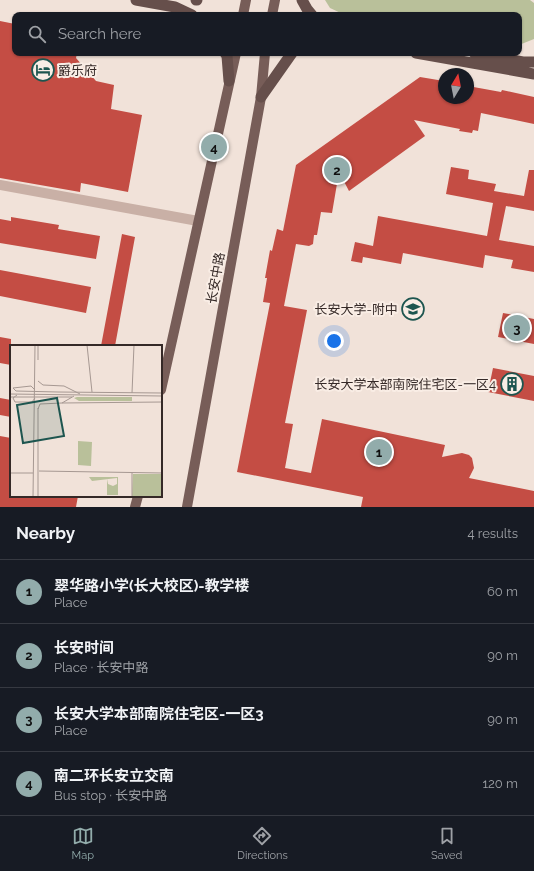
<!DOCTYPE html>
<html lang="en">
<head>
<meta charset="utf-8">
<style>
	:root { --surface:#171b24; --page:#242831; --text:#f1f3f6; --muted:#9ea1a6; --line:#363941; --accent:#92acab }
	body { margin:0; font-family:Raleway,"Noto Sans SC",sans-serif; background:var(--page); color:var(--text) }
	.compass { position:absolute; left:438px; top:68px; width:36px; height:36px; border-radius:50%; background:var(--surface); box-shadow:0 1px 3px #0004; rotate:10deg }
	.you { position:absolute; left:334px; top:341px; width:14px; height:14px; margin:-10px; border:3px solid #fff; border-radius:50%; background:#1a73e8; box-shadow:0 0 0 6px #1a73e833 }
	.badge { display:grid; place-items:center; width:26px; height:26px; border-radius:50%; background:var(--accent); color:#111; font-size:13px; font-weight:700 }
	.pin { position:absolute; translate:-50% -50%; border:2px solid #fff; box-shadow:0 1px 4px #0006 }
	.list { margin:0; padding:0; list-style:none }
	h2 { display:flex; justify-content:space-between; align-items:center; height:52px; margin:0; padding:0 16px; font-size:17px }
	h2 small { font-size:13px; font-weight:400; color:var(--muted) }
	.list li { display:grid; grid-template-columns:26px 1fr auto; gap:12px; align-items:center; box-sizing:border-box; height:64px; padding:0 16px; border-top:1px solid var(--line) }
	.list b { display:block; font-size:15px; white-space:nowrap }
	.list p { margin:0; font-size:13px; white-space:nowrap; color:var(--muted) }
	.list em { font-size:13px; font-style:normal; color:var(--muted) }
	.icon { flex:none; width:22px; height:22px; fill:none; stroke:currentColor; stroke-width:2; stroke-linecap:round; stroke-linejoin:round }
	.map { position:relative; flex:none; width:534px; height:507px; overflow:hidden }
	.search { position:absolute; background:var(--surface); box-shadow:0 1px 3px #0004; left:12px; right:12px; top:12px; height:44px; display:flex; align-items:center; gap:10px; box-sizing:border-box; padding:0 14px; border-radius:8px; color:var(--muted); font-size:15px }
	.sheet { height:308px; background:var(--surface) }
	nav { display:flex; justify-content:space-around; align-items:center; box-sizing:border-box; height:56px; border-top:1px solid var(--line); background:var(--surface); font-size:11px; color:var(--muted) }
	nav a { display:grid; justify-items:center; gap:2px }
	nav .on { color:var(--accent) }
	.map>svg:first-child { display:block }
</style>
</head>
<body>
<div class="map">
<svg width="534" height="507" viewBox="0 0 534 507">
	<rect width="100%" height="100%" fill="#f1e2d9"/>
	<path fill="#b9c09a" d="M325,0H530L534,3V39L519,45V15H345L330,8Z"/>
	<path fill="#c44d44" d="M0,21L15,24V53H77L76,58L96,81L114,85L111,109L142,115L128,192L81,183L80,192L0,178Z
		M420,77L444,81V98H468V86L501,92L502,90L534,97V124L481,113L478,131L473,130L472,133L459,131L460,129L414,120L425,136L349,191L339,172L332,213L321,212L317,235H314L313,244L309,246L296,244L284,306L307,310L285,423L293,424L285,468L311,473L322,419L445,445L442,457L462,453L469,455L472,458L474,468L469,478L534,491V507H361L363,497L237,472L270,303L263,302L267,278H265L270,250L272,251L277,229L283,231L296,165Z
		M451,167L469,170L468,179L496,184L494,191L524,196L529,170H534V211L506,206L499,240L534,246V272L511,268L513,260L485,255L483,268L403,253L401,264L363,257L362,263L351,261L355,242L373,246L378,216L487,236L493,203L446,194Z
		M11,217L59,225L58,229L100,236L96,259L0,243V219L11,221Z
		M122,234L135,237L115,346H101Z
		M0,270L91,287L86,313L0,296Z
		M503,313L534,319V344L498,337Z
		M0,337L11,339V365L0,363Z
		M493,368L534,376V401L488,392Z
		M0,398L11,400V417L0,415Z
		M0,436L11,438V496H78L76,507H0Z"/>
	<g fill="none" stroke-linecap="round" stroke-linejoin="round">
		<path stroke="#c9b0a6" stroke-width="10" d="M0,185L198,221"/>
		<path stroke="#775d58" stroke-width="10" d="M243,15L246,0
			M272,15L275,0
			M161,390L236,53
			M135,507L138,496
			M187,507L261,97L265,53"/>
		<path stroke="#664f4b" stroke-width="11" d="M136,0L175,7L192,15
			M196,0H197
			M302,0L307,9L312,15
			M225,53L227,56L229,81
			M416,53L534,74
			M474,53L523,62H534
			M261,97L292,53"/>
	</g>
	<defs>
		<g id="hotel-ring" transform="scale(1.15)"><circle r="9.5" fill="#f9ede5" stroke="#1d554f" stroke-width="1.5"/><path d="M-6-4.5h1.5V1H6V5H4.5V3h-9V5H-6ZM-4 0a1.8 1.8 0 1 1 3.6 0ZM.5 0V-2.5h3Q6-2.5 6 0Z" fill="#1d554f"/></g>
		<g id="school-ring" transform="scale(1.15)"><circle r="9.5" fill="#f9ede5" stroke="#1d554f" stroke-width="1.5"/><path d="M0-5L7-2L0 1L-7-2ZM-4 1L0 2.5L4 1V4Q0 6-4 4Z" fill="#1d554f"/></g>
		<g id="building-ring" transform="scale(1.15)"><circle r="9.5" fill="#f9ede5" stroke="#1d554f" stroke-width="1.5"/><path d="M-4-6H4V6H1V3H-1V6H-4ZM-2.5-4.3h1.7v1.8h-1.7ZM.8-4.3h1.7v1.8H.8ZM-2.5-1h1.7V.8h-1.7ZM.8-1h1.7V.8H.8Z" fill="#1d554f"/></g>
	</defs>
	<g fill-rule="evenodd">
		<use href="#hotel-ring" x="43" y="70"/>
		<use href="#school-ring" x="413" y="309"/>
		<use href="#building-ring" x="512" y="384"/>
	</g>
	<g text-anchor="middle" stroke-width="4" stroke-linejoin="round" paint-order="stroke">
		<g font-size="13" fill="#352927" stroke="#f9ede5" text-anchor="end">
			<text x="58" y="75" text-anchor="start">爵乐府</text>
			<text x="398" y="314">长安大学-附中</text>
			<text x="496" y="389">长安大学本部南院住宅区-一区4</text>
		</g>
		<g font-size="13" fill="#352927" stroke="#f9ede5">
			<text transform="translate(215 278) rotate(-80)" y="5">长安中路</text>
		</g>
	</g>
	<g transform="translate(10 345)">
		<rect width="152" height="152" fill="#f1e2d9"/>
		<path d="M67,52H122V56H69L64,53ZM68,96L82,97L81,121L68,120ZM123,129H152V152H122ZM79,132H108V150H97V134L98,139L103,141L107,139V133L82,136Z" fill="#b9c09a"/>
		<path fill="none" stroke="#a69892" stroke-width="1" d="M77,0L82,47M28,15V0M28,36L33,40L54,41L70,49M25,45L21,41L3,43L6,46L48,47M48,47L152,48M122,48L124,0M0,49L152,51M7,50L3,53L5,57H22L25,53M0,52H62M52,58L152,57M28,64L30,59L52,58L64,51M29,126L152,128M0,128H23M23,152L25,0M28,152V63M122,152V128"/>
		<path fill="#1d554f" fill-opacity="0.15" stroke="#1d554f" stroke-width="2" d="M47,53L54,91L13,98L7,60Z"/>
		<rect width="152" height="152" fill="none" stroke="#352927" stroke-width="2"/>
	</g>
</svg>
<svg class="compass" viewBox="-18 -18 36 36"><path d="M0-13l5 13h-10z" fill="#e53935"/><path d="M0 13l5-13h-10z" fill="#9ea1a6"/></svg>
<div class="you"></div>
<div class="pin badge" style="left:379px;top:452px">1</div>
<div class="pin badge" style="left:337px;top:170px">2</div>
<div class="pin badge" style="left:517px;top:328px">3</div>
<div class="pin badge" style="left:214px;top:147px">4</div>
<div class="search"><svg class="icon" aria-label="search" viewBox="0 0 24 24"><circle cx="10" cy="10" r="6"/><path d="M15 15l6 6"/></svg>Search here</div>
</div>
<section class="sheet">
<h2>Nearby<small>4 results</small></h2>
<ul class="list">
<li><span class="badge">1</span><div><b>翠华路小学(长大校区)-教学楼</b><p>Place</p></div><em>60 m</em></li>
<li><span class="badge">2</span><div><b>长安时间</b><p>Place · 长安中路</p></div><em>90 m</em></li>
<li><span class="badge">3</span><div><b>长安大学本部南院住宅区-一区3</b><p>Place</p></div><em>90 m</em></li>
<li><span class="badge">4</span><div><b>南二环长安立交南</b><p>Bus stop · 长安中路</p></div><em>120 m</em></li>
</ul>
</section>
<nav>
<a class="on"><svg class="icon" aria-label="map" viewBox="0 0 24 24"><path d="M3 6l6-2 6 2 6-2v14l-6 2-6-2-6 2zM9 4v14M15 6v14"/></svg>Map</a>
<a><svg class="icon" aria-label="directions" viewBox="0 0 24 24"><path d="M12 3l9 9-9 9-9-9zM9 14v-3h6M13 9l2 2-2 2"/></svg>Directions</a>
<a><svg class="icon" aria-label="saved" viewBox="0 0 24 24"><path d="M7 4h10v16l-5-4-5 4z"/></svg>Saved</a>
</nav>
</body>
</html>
